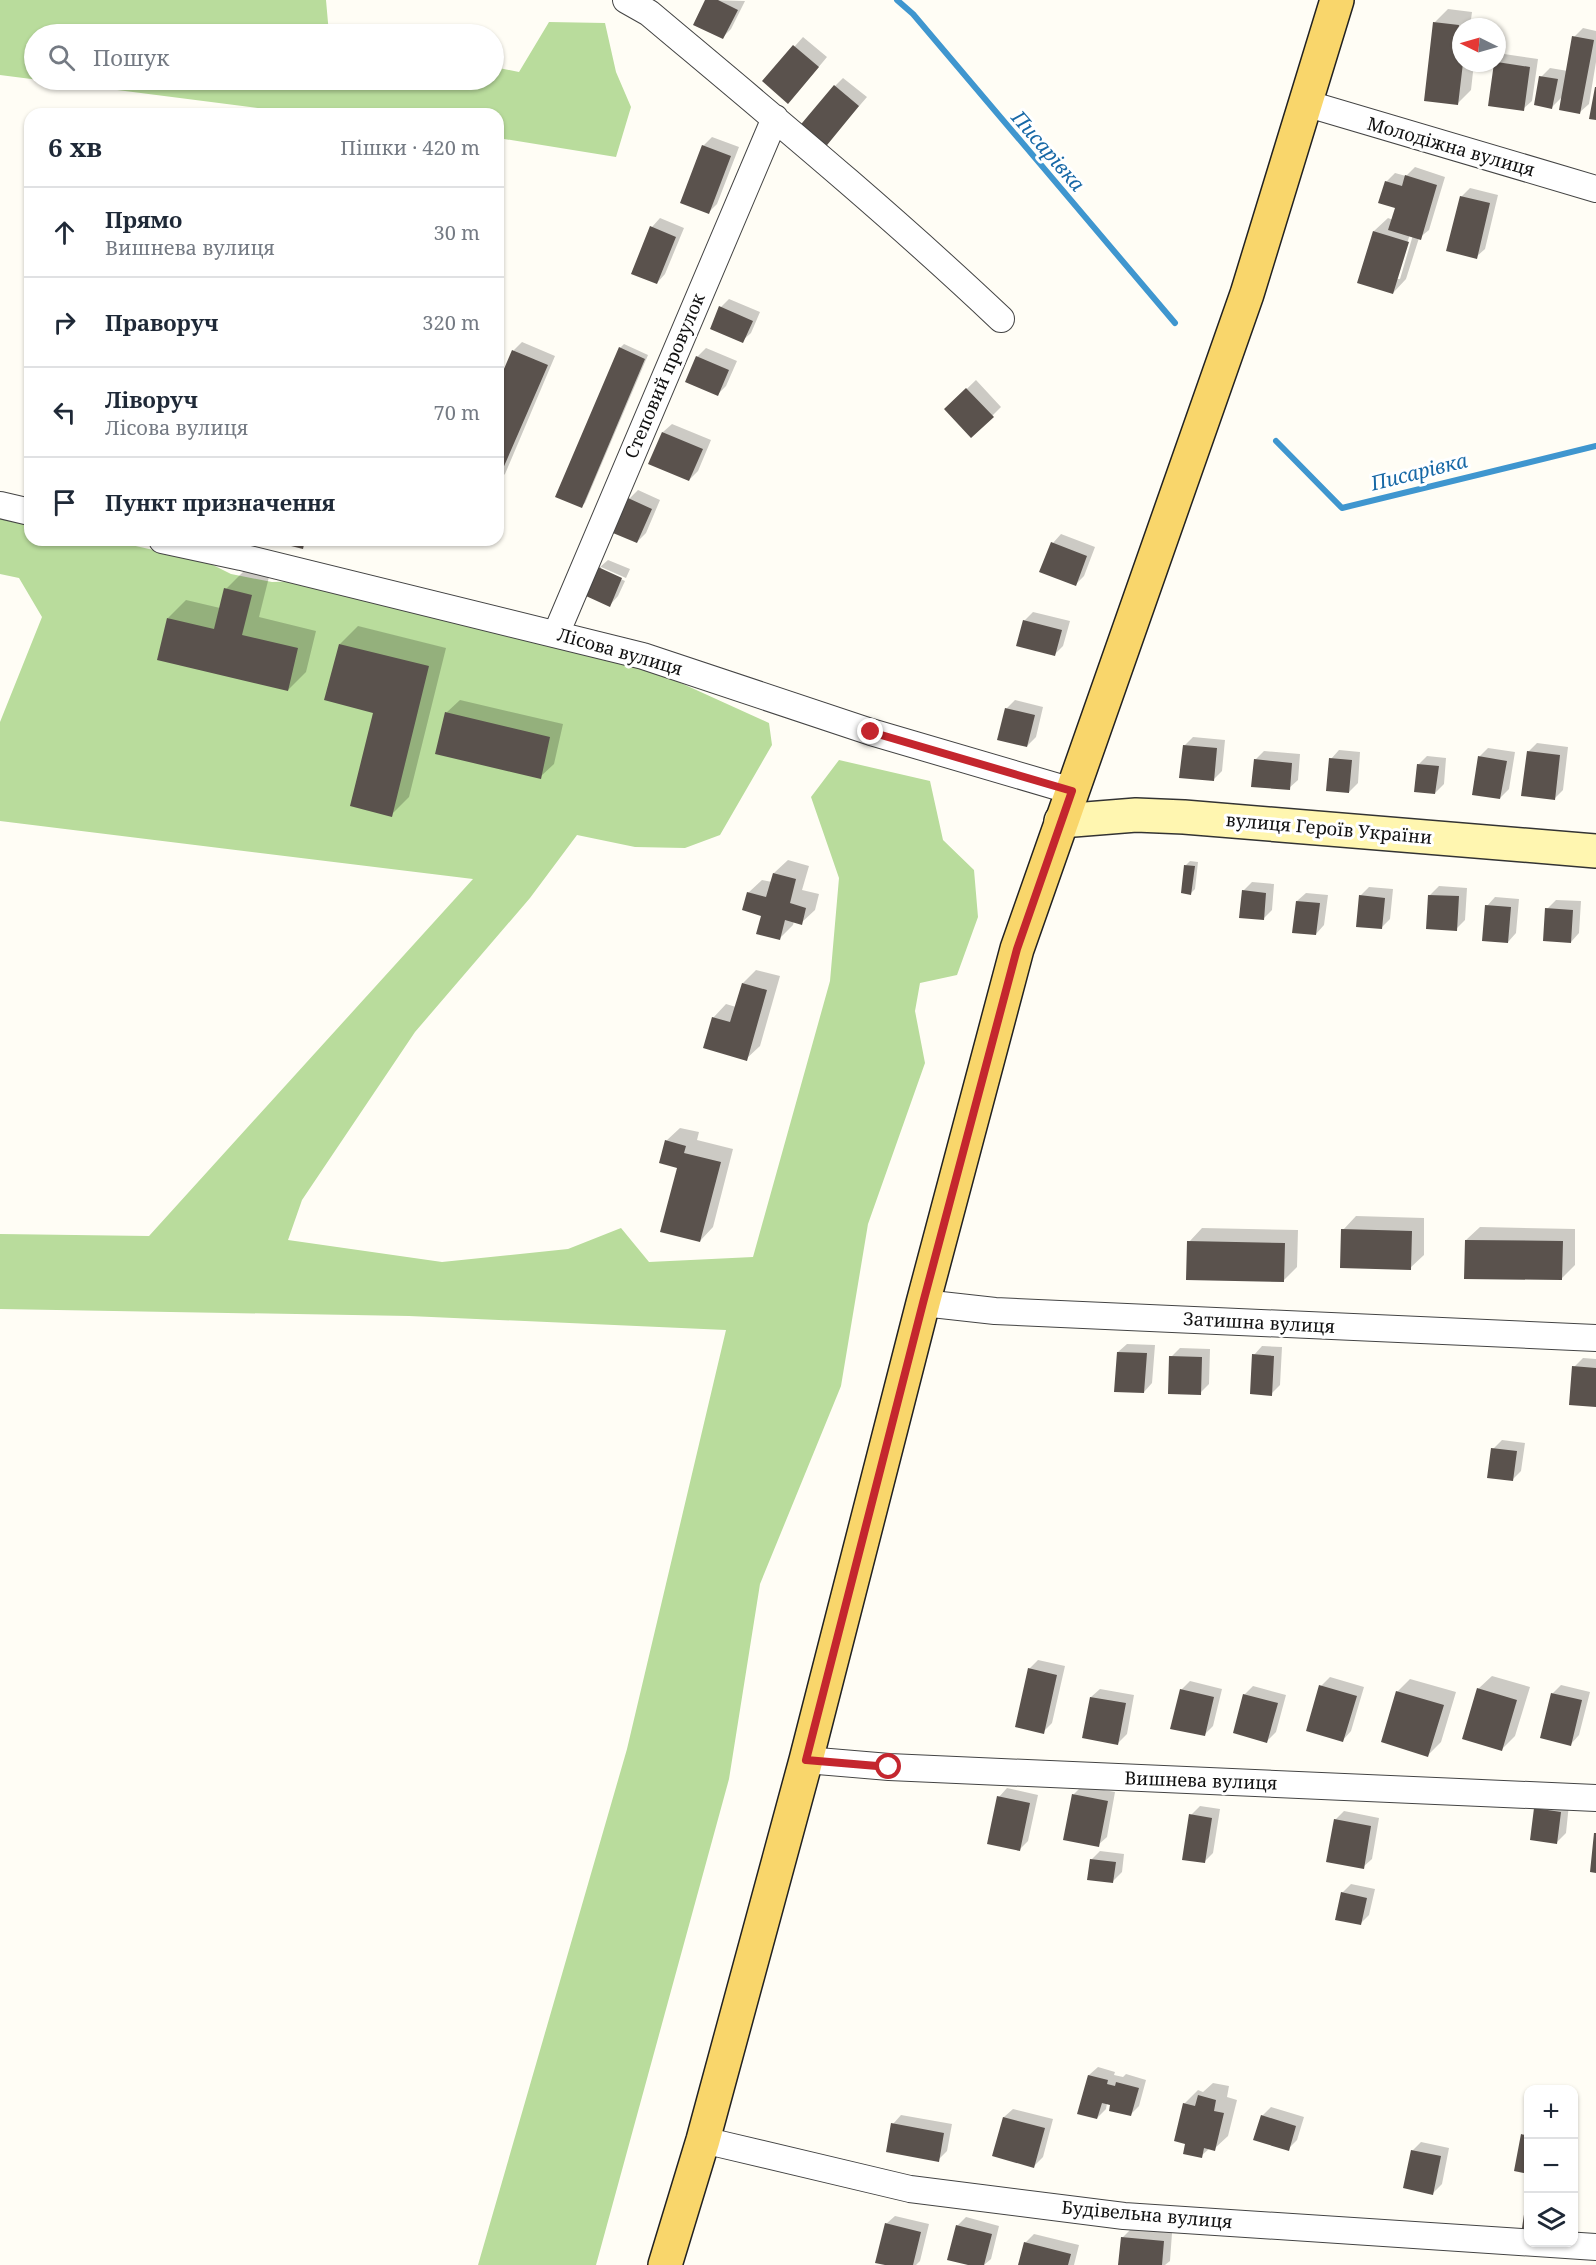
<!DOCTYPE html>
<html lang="uk">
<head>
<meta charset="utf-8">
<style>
	:root { --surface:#fff; --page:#f2f2f3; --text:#1f2937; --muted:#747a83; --line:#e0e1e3 }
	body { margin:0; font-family:"Noto Serif",serif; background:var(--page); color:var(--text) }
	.controls { position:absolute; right:18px; bottom:18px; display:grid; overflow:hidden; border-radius:12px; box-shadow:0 2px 4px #0004 }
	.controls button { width:54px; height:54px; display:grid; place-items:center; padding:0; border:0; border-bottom:2px solid var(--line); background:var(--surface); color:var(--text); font:30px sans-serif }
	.compass { position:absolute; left:1452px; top:18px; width:54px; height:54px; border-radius:50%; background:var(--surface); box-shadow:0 2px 4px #0004; rotate:275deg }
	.stop { position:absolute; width:18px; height:18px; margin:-14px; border:4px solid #c4262e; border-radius:50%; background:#fff }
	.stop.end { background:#c4262e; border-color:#fff; box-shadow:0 2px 6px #0008 }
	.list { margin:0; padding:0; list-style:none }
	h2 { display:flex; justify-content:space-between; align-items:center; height:78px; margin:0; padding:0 24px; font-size:26px }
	h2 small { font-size:20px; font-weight:400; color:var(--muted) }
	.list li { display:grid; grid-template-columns:39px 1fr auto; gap:18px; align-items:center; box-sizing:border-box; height:90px; padding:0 24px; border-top:2px solid var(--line) }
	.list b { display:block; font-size:22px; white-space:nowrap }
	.list p { margin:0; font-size:20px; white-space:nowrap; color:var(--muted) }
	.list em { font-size:20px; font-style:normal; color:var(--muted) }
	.icon { flex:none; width:33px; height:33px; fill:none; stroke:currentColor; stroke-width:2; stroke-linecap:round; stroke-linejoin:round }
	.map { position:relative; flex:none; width:1596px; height:2265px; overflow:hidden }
	.search { position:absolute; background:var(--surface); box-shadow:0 2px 4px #0004; left:24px; top:24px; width:480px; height:66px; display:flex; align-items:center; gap:15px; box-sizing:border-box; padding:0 21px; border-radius:33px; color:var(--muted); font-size:22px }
	.panel { position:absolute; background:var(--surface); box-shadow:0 2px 4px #0004; left:24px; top:108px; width:480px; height:438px; border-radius:18px }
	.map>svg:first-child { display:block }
</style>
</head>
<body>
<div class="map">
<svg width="1596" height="2265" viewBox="0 0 1596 2265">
	<rect width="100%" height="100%" fill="#fffdf5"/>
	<path fill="#b9dc9c" d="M0,0H326L329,34H34V80H494V67L519,72L549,22L605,23L616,72L631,107L616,157L498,138V114H304L0,75Z
		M0,515L30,522V540H109L207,562L231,574L272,582L307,581L661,674L769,723L772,745L720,835L685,848L635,847L577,835L530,898L415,1032L302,1200L288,1240L442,1262L568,1249L621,1228L649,1262L753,1257L830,981L839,878L811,797L839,760L930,781L943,840L974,870L978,917L957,975L920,983L915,1011L925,1063L868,1224L841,1386L760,1584L729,1779L596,2265H478L627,1749L726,1330L409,1316L0,1309V1234L149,1236L473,879L0,821V722L42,617L19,578L0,574Z"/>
	<path fill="#0003" fill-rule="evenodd" d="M707,0L745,1L731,29L722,38Z
		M1448,9L1472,12L1470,27H1461V63H1474L1471,90L1458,103L1435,22Z
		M1583,28L1596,31V62L1589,104L1580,112L1563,96L1552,107L1541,77L1550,68L1568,71L1574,37Z
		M803,37L827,57L797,93L764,81Z
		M1504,54L1538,59L1532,101L1523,109L1497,63Z
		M843,78L867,97L823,148L835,86Z
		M712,137L739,147L717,204L709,212L703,146Z
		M1415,167L1445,177L1429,230L1419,238L1406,279L1393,293L1374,231L1388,218L1393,220L1397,207L1386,182L1395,173L1406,176ZM1410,234L1413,235L1400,279H1396Z
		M1470,188L1498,195L1485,249L1476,257L1461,197Z
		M660,218L684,228L665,274L657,283L652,227Z
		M729,299L760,312L751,333L742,341L721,307Z
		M522,342L555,356L505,474L498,480V387L514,350Z
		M624,344L648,355L585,503L581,506L620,348Z
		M706,348L737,361L726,386L717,395L697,357Z
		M976,380L1001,407L972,436L946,409Z
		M672,424L711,440L698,471L689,480L663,432Z
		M638,490L660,500L646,533L637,542L629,499Z
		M1061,534L1095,547L1084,576L1075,585L1041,571L1053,543Z
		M608,560L630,569L626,578L601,567V570L625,581L618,596L610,605L599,568Z
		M244,571L269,577L259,617L316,631L306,672L288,690L168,618L186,600L220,608L226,589Z
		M1033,612L1070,621L1063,646L1055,654L1024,621Z
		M358,626L446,648L409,797L391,815L375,711L340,644Z
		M460,700L563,724L554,764L540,777L446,713Z
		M1015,700L1043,707L1036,737L1027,746L1006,709Z
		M1193,737L1225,740L1222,771L1213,780L1184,746Z
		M1537,743L1568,747L1563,790L1554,799L1528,752Z
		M1488,748L1515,752L1509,789L1500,798L1480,756Z
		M1339,750L1360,752L1358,783L1349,792L1331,759Z
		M1264,751L1300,754L1298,780L1289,788L1255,760Z
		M1427,756L1446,758L1444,784L1435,793L1418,765Z
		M788,860L809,866L802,890L819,894L815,910L801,923L794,921L793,925L779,939L748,893L762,880L772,882L774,873Z
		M1190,861L1198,862L1195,889L1191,893L1186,865Z
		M1252,882L1274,884L1272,910L1263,919L1243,891Z
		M1439,886L1467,888L1465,920L1456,929L1430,895Z
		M1369,887L1393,889L1390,919L1381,928L1360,896Z
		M1306,893L1328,895L1324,925L1316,934L1297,901Z
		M1495,897L1519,899L1516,933L1508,942L1487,906Z
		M1556,900L1581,901L1579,933L1571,942L1547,909Z
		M756,970L780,976L760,1046L746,1059L713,1018L726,1004L736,1007L743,983Z
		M680,1128L699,1132L697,1140L733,1149L713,1227L700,1241L679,1167L666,1141Z
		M1356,1216L1424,1218V1255L1410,1268L1343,1230Z
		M1480,1227L1575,1229V1265L1561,1279L1466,1240Z
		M1202,1228L1298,1230L1297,1267L1284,1280L1189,1242Z
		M1127,1344L1155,1345L1152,1383L1144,1392L1118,1352Z
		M1262,1346L1282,1347L1280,1385L1271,1394L1254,1355Z
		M1180,1348L1210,1349L1209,1384L1200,1393L1171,1357Z
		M1583,1358L1596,1359V1406L1574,1367Z
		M1502,1440L1525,1443L1521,1471L1512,1480L1493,1449Z
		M1038,1660L1065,1666L1052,1723L1043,1732L1029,1669Z
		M1492,1676L1530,1687L1515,1736L1502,1749L1478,1689Z
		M1330,1677L1364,1687L1351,1731L1343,1740L1321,1686Z
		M1410,1679L1456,1692L1441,1742L1428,1755L1397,1692Z
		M1190,1681L1222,1689L1213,1726L1204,1735L1181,1690Z
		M1561,1685L1590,1692L1579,1735L1571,1744L1552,1694Z
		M1253,1686L1286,1695L1276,1732L1267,1741L1244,1695Z
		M1100,1689L1134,1695L1127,1734L1118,1743L1091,1697Z
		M1082,1786L1115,1792L1107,1837L1098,1845L1074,1794Z
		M1007,1788L1038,1795L1028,1841L1019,1850L999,1797Z
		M1544,1800L1569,1804L1566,1833L1557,1842L1536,1809Z
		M1200,1806L1220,1809L1213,1853L1204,1862L1191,1815Z
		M1344,1811L1379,1818L1372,1859L1363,1867L1335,1820Z
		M1100,1851L1124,1854L1122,1872L1113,1881L1091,1860Z
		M1351,1884L1375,1889L1369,1915L1360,1924L1342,1893Z
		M1098,2067L1115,2072L1114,2075L1123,2077L1126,2074L1146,2080L1139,2106L1130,2115L1107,2103L1106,2109L1097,2118L1089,2075Z
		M1213,2083L1229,2086L1227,2097L1237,2100L1228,2136L1214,2149L1210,2148L1201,2156L1187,2143L1184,2104L1198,2090L1203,2092Z
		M1271,2107L1304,2117L1297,2140L1288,2149L1262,2116Z
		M1013,2109L1053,2119L1043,2157L1034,2166L994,2155L1004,2117Z
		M901,2115L952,2124L947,2151L938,2160L893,2124Z
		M1528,2129V2173L1515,2170L1523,2135Z
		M1421,2142L1449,2148L1442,2184L1433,2193L1412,2151Z
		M895,2216L929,2224L920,2261L916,2265H891L886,2224Z
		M966,2217L999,2226L991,2259L984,2265H973L957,2226Z
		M1131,2229L1172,2233L1170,2261L1165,2265H1119L1122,2238Z
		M1034,2234L1079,2245L1074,2265H1019L1025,2243Z"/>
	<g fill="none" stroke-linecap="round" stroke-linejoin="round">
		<path stroke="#3f96cf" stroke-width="6" d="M897,0L913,14L1175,323
			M1276,441L1342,508L1596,446"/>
	</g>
	<path fill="#5a524d" d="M705,0H718L738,10L723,39L693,25Z
		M1433,22L1459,25L1457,43L1461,44V63H1463L1458,105L1424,101Z
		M1572,36L1594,40L1580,114L1559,110Z
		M793,45L819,67L788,104L762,81Z
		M1497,62L1530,67L1524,111L1488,106L1494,63Z
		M1539,76L1558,79L1552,109L1534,105Z
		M834,85L859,106L823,150L797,129Z
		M1595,87H1596V120L1589,119Z
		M702,145L731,156L709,214L680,203Z
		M1405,175L1437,185L1421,240L1388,230L1395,208L1378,203L1385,181L1402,186Z
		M1460,196L1490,203L1477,259L1446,251Z
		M650,226L676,237L657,284L631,274Z
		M1373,231L1409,242L1393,294L1357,283Z
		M719,306L753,321L743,343L710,329Z
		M619,347L645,359L582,508L555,497Z
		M512,350L548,365L498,480V383Z
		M696,356L729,370L718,396L685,382Z
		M966,388L994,417L971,438L944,409Z
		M662,432L703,449L689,481L648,464Z
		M628,498L652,509L637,543L613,533Z
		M267,540H305L303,549Z
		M1051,542L1087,556L1076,586L1039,572Z
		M598,567L622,578L610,607L586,596Z
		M224,588L252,595L242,635L298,648L288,691L157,660L167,618L214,629Z
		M1023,620L1062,630L1055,656L1016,646Z
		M339,644L429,666L392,817L350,806L373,713L324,700Z
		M1005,708L1035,715L1027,747L997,740Z
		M445,712L550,737L541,779L435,754Z
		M1183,745L1217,748L1214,781L1179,778Z
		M1527,751L1560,755L1555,800L1521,796Z
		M1478,756L1507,761L1500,799L1472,795Z
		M1329,758L1352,760L1349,793L1326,791Z
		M1254,759L1292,763L1290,790L1251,787Z
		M1417,764L1439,766L1435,794L1414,792Z
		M1184,865L1195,866L1191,895L1181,893Z
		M773,873L796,879L790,903L806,908L802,925L785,920L780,940L756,934L761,916L742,910L747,892L766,897Z
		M1242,890L1266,893L1264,920L1239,918Z
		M1359,895L1385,898L1382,929L1356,927Z
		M1428,895L1459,896L1457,931L1426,929Z
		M1296,901L1320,903L1316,935L1292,933Z
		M1485,905L1511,907L1508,943L1482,941Z
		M1545,908L1573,910L1571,943L1543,941Z
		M742,983L767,990L747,1061L703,1048L712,1017L730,1022Z
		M665,1140L686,1146L684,1153L721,1162L700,1242L660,1232L677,1168L659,1163Z
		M1341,1229L1412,1231L1411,1270L1340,1268Z
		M1465,1240L1563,1241L1562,1280L1464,1279Z
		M1187,1241L1285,1243L1284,1282L1186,1280Z
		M1117,1352L1147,1353L1144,1393L1114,1392Z
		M1252,1354L1274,1356L1272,1396L1250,1394Z
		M1169,1356L1202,1357L1201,1395L1168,1394Z
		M1572,1366L1596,1368V1407L1569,1405Z
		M1491,1448L1517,1451L1513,1481L1487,1478Z
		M1028,1668L1057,1675L1044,1734L1015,1727Z
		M1319,1685L1357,1696L1343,1742L1306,1731Z
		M1477,1688L1517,1700L1502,1751L1462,1739Z
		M1180,1689L1214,1697L1205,1736L1170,1729Z
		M1396,1691L1444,1705L1428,1757L1381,1742Z
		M1551,1693L1582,1700L1571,1746L1540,1738Z
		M1243,1694L1278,1703L1267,1743L1233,1733Z
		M1090,1697L1126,1703L1118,1745L1082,1738Z
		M1072,1794L1108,1801L1099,1847L1063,1840Z
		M997,1796L1030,1803L1020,1851L987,1844Z
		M1534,1808L1561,1812L1557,1844L1530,1840Z
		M1189,1814L1212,1818L1205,1863L1182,1860Z
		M1334,1819L1371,1826L1364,1869L1326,1862Z
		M1594,1833H1596V1873L1590,1872Z
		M1090,1859L1116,1862L1113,1883L1087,1880Z
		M1341,1892L1367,1898L1361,1925L1335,1920Z
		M1088,2075L1108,2080L1107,2084L1115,2086L1116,2082L1139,2088L1131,2116L1109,2111L1110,2105L1102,2103L1097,2119L1077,2114Z
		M1198,2095L1216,2100L1214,2111L1224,2113L1215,2151L1204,2148L1202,2158L1183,2154L1185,2144L1174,2141L1183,2103L1195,2106Z
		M1261,2115L1296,2126L1289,2151L1253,2140Z
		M1003,2117L1045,2128L1034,2168L992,2156Z
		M891,2123L944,2133L939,2162L886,2152Z
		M1521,2134L1528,2136V2174L1514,2171Z
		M1411,2150L1441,2156L1433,2195L1403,2188Z
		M1527,2194H1528V2229L1522,2228Z
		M885,2223L921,2232L913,2265H885L875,2263Z
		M956,2225L992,2234L984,2265H968L947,2260Z
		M1121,2237L1164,2241L1162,2265H1118Z
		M1024,2242L1071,2254L1068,2265H1018Z"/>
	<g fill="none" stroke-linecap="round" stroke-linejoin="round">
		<g stroke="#444" stroke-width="28">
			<path id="street" d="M626,0L649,13C768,113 888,212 1001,319
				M1305,103L1596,189
				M0,505L30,512
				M162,540L241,557L643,656L871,732L1072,791
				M556,634L775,118
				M923,1303L995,1311L1596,1338
				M806,1760L889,1767L1596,1798
				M703,2140L910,2189L1124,2216L1596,2247"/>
		</g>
		<g stroke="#333" stroke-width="36">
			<path id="secondary" d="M1061,821L1136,815L1184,817L1596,851"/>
		</g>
		<g stroke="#222" stroke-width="36">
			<path id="primary" d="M665,2265L703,2140L806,1760L923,1303L1017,949L1247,294L1337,0"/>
		</g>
		<use href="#street" stroke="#fff" stroke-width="26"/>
		<use href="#secondary" stroke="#fff6b0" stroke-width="33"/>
		<use href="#primary" stroke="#f9d66b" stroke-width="33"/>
	</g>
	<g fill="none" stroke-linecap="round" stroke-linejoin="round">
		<path stroke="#c4262e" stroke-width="8" d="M871,732L1072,791L1017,949L923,1303L806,1760L889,1767"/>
	</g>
	<g text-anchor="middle" stroke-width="6" stroke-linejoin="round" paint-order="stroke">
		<g font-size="18" fill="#111" stroke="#fff">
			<text transform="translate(1451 147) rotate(16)" y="6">Молодіжна вулиця</text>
			<text transform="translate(665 376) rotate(-67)" y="6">Степовий провулок</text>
			<text transform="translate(620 652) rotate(16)" y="6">Лісова вулиця</text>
			<text transform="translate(1329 829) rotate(5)" y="6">вулиця Героїв України</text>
			<text transform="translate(1259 1323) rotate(3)" y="6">Затишна вулиця</text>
			<text transform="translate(1201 1781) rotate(2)" y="6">Вишнева вулиця</text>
			<text transform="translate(1147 2215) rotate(5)" y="6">Будівельна вулиця</text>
		</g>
		<g font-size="20" font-style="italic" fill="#1768a6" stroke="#fff">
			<text transform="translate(1048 151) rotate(49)" y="7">Писарівка</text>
			<text transform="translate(1419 472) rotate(-14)" y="7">Писарівка</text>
		</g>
	</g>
</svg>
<div class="controls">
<button>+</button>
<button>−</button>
<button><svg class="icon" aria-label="layers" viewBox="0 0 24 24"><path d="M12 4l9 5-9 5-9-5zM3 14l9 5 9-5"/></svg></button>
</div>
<svg class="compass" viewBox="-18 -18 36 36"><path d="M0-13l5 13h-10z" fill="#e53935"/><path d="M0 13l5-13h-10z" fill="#747a83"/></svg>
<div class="stop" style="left:889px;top:1767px"></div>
<div class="stop end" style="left:871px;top:732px"></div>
<div class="search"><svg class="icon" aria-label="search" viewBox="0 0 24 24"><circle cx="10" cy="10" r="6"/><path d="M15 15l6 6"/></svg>Пошук</div>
<section class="panel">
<h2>6 хв<small>Пішки · 420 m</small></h2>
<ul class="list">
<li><svg class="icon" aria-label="ahead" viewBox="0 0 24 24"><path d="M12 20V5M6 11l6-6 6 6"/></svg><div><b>Прямо</b><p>Вишнева вулиця</p></div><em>30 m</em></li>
<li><svg class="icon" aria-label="right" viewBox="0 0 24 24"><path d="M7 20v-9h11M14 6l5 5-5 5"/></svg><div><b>Праворуч</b></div><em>320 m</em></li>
<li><svg class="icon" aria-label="left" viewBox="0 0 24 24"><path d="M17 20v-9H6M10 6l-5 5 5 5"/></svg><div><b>Ліворуч</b><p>Лісова вулиця</p></div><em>70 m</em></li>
<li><svg class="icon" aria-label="arrive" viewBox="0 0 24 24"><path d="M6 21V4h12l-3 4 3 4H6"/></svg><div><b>Пункт призначення</b></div></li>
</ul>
</section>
</div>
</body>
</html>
